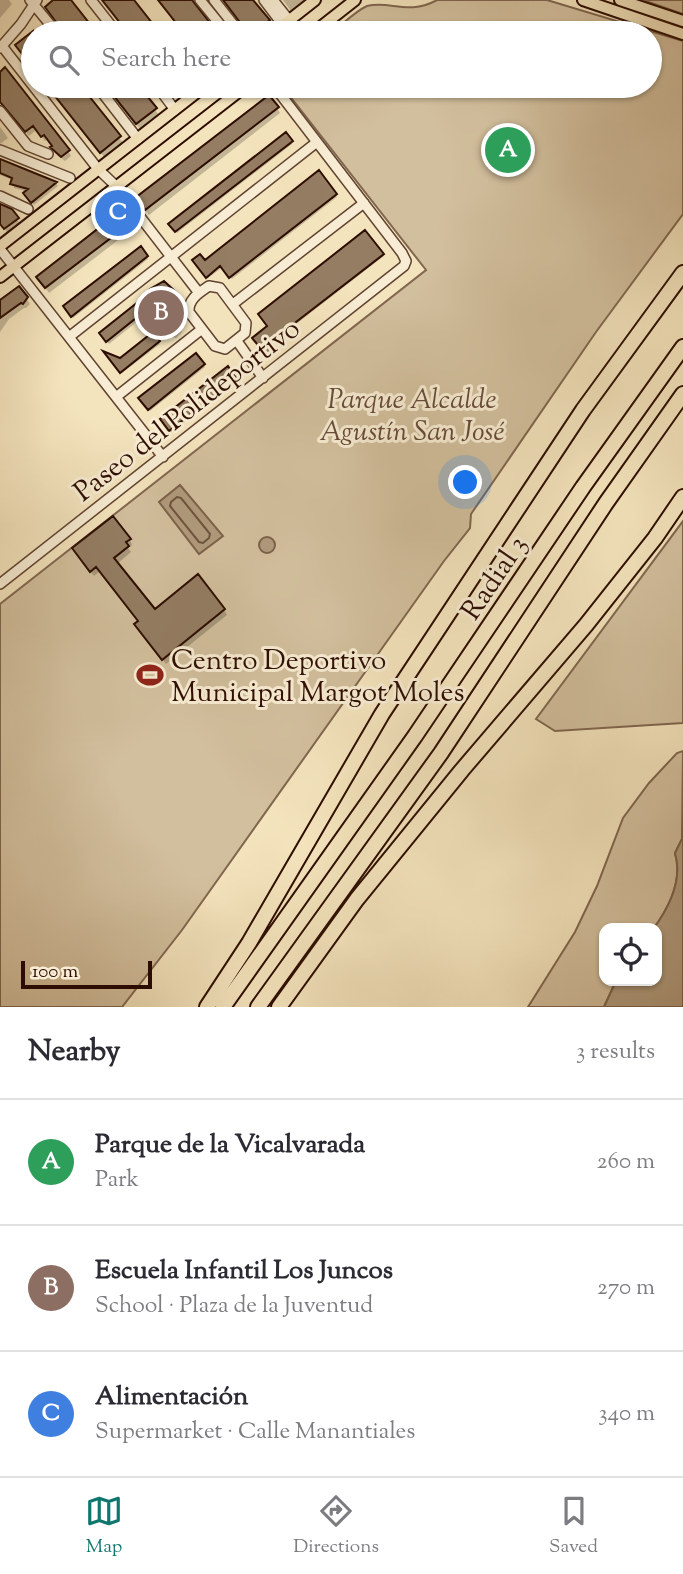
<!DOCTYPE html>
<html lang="en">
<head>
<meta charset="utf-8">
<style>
	:root { --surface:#fff; --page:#f2f2f3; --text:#2b2b33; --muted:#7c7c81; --line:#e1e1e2; --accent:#0f766e }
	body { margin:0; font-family:"Sorts Mill Goudy",serif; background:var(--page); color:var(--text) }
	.controls { position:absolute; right:21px; bottom:21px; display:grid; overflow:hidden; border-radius:14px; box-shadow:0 2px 5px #0004 }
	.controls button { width:63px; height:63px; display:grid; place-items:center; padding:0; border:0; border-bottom:2px solid var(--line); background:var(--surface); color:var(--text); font:35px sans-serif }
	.scale { position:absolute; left:21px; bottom:18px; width:131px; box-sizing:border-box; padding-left:7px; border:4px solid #2d0d01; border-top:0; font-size:19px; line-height:24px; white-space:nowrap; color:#2d0d01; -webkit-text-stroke:5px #f8edd4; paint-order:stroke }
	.you { position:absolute; left:466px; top:483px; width:24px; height:24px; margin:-18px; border:5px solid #fff; border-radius:50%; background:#1a73e8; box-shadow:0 0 0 10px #1a73e833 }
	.badge { display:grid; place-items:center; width:46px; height:46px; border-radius:50%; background:var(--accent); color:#fff; font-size:23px; font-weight:700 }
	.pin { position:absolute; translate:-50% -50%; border:4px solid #fff; box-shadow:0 2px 7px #0006 }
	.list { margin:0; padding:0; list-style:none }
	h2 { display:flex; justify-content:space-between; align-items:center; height:91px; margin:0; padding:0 28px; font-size:30px }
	h2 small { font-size:23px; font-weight:400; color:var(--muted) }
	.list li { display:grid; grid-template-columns:46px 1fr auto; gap:21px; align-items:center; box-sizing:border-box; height:126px; padding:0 28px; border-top:2px solid var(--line) }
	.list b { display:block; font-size:26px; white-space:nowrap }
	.list p { margin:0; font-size:23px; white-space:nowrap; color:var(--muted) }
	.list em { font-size:23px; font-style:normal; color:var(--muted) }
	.icon { flex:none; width:38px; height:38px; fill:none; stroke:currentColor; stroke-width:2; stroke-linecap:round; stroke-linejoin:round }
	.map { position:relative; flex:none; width:683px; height:1007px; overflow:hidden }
	.search { position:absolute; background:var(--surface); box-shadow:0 2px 5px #0004; left:21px; right:21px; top:21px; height:77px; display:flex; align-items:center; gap:18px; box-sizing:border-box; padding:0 24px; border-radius:38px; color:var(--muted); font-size:26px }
	.sheet { height:469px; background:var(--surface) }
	nav { display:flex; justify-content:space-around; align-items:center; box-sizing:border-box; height:98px; border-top:2px solid var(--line); background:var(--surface); font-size:19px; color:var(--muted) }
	nav a { display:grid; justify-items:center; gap:4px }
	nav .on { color:var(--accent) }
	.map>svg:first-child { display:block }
</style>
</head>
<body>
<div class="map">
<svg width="683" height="1007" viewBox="0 0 683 1007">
	<rect width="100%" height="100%" fill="#f4e4bd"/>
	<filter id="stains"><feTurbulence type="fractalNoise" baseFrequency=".00286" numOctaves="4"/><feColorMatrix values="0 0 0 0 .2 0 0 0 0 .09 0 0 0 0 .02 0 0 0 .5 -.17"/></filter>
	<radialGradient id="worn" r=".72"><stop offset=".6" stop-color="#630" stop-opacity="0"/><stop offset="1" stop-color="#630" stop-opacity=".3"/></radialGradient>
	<path fill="#d2bf9d" stroke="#80664f" stroke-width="2" d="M437,0H547L683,41V214L596,332L471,514L470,528L444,561L182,930L122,1007H0V604L426,270L282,86H650V33H331C342,25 354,12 367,6C390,0 408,16 437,0Z
		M643,0H683V14Z
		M683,521V723L555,731L536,719Z
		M683,751L682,839L675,853C683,880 670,906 654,928H604V981H616L604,1007H528L575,932L597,886L623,818L649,783L677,753Z"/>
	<path fill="#b09b7d" stroke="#7c624b" stroke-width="2" d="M180,485L223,536L199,554L159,502Z
		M259 545a8 8 0 1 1 16 0a8 8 0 1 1-16 0Z
		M683,818V1007H604L616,981H657V928H654C670,906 683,880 675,853L682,839Z"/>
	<path fill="#0003" d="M0,0H9L12,4L0,18Z
		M223,0H251L271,27L263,33H249Z
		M283,0H305L291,11Z
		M5,70L68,151L71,156L65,161L55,153L48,139L45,141L36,130L29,136L0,101V74Z
		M48,86H79L123,143L104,157Z
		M107,86H137L158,114L140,129Z
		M170,86H196L180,98Z
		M277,108L280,113L149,215L141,204Z
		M0,127L8,138L0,144Z
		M285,135L292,144L177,233L170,224Z
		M0,160L56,183L58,186L34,205L28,197V192L14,188L13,180L0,175Z
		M319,173L337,197L232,279L223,267L208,278L194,261L205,262Z
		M0,206L19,222L7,232L0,223Z
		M127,226L130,231L49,293L41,282Z
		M365,232L384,256L269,345L274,352L268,356L254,338L269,327Z
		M140,249L148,259L73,318L66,309Z
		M164,284L178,298L164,309L182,332L176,338L158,333L157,331L165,325L153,309L109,344L103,336Z
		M26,298L30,304L26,308H24L9,319L0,332V302Z
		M153,334L160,344L122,373L107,355L120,360Z
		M196,355L205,367L150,411L141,398Z
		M227,369L236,381L171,432L162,420Z
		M130,540L132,545L128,548L131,552L117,564L154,611L224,610L227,615L166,664L139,630L140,622L100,571L94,576L77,554Z"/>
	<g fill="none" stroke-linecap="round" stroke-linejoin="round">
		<path stroke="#6e543f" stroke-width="2" d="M177,497L181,498L210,534L209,538L203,543L199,542L170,506L171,502Z"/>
	</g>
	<path fill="#947d63" stroke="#2d0d01" stroke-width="2" d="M53,0H71L97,33H64L45,7Z
		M102,0H134L160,33H128Z
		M158,0H192L218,33H184Z
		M223,0H253L270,20L253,33H248Z
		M33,31V68L15,45Z
		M5,67L70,150L61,157L50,147L52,146L44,135L41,137L33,126L25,132L0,102V72Z
		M47,86H81L121,136L100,153Z
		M106,86H139L157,108L136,124Z
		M269,95L279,107L145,210L135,198Z
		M286,132L293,141L175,232L168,224Z
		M0,159L37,174L57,182L31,203L23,193L28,189L10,184L12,178L0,173Z
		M319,170L337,194L229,278L220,266L206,278L192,260L200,254L205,260Z
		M0,204L12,209L19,218L4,229L0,224Z
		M118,213L128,225L45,288L36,277Z
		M365,230L384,254L269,343L274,349L266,355L252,338L267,326L258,314Z
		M141,246L148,256L71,317L63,306Z
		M164,281L178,294L164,305L181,328L174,335L155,331L163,324L150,307L106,342L99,333L143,298L141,297L150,289Z
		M19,286L28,297L23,304L21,303L0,318V300Z
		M153,332L160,341L120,373L103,351L120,358Z
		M196,353L205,364L148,410L138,398Z
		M228,366L236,378L169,431L160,419Z
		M113,516L131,539L126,542L129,546L114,558L155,609L198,574L225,609L162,660L134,624L138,621L96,567L90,572L72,548Z"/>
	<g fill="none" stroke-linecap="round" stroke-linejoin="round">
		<g stroke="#5f4330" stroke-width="12">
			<path id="minor" d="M30,0L57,33
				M91,0L117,33
				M200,0L227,33
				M214,0L240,33
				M264,0L283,25
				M273,0L289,20
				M2,46L98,169L117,187L199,293
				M0,48L21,24L37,0
				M97,86L138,139
				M157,86L175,110
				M0,111L28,146L48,154
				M0,150L70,178
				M0,196L28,209
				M0,249L163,457
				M209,286L220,288L246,323L245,333L225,349L215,346L189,312C188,299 199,293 209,286Z
				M233,304L364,203
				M69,337L317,142
				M237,341L263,378
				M116,397L202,329
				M0,584L404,266L406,261L402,253L274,86"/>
		</g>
		<g stroke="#2d0d01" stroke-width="14">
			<path id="major" d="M583,0L683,34
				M620,0L683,21
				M273,33L315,0
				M313,33L355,0
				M0,246L205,86
				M0,277L246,86"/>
		</g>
		<g stroke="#2d0d01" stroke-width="18">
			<path id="highway" d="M207,1007L249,943L382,714L583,410L683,273
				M223,1007L415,736L583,487L683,347
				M258,1007L441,753L606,503L683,394
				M279,1007L357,899L462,770L586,625L655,538L683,497"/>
		</g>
		<use href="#minor" stroke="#f8edd4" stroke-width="9"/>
		<use href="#major" stroke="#f4e4bd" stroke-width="10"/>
		<use href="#highway" stroke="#f4e4bd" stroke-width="14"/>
	</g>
	<defs>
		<g id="stadium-bare" transform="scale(2.1)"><path d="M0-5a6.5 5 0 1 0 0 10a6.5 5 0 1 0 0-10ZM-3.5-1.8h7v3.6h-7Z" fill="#8f2418" stroke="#f8edd4" stroke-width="2.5" paint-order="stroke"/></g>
	</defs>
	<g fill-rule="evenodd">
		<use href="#stadium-bare" x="150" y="675"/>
	</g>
	<g text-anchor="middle" stroke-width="6" stroke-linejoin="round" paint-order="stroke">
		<g font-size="28" font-style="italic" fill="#674b38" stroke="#f8edd4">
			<text x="412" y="408">Parque Alcalde<tspan x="412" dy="32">Agustín San José</tspan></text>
		</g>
		<g font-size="28" fill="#2d0d01" stroke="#f8edd4">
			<text transform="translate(186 409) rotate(-38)" y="10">Paseo del Polideportivo</text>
			<text transform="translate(493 577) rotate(-56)" y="10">Radial 3</text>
		</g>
		<g font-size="28" fill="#2d0d01" stroke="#f8edd4" text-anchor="start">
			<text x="171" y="669">Centro Deportivo<tspan x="171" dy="32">Municipal Margot Moles</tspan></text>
		</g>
	</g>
	<rect width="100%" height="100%" filter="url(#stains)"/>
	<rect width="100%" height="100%" fill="url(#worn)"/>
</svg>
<div class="controls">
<button><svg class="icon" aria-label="locate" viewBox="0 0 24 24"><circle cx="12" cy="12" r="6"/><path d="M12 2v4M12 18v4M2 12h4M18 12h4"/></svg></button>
</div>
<div class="scale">100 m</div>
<div class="you"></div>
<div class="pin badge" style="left:508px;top:150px;background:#2e9e5b">A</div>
<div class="pin badge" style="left:161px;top:313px;background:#8d6e63">B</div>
<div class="pin badge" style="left:118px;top:213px;background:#3f7fe0">C</div>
<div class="search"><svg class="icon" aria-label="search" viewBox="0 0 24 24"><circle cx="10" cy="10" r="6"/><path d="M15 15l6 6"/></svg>Search here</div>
</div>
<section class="sheet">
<h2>Nearby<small>3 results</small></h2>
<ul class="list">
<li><span class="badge" style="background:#2e9e5b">A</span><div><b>Parque de la Vicalvarada</b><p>Park</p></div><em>260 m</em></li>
<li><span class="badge" style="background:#8d6e63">B</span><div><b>Escuela Infantil Los Juncos</b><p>School · Plaza de la Juventud</p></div><em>270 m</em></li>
<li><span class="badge" style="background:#3f7fe0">C</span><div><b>Alimentación</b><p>Supermarket · Calle Manantiales</p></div><em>340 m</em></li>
</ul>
</section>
<nav>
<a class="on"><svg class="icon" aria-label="map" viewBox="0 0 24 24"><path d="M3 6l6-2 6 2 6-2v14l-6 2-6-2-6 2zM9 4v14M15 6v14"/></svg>Map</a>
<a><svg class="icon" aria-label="directions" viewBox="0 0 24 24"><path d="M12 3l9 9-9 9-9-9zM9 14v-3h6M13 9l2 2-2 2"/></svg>Directions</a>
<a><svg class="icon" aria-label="saved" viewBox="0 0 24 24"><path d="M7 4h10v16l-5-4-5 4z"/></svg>Saved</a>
</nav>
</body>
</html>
